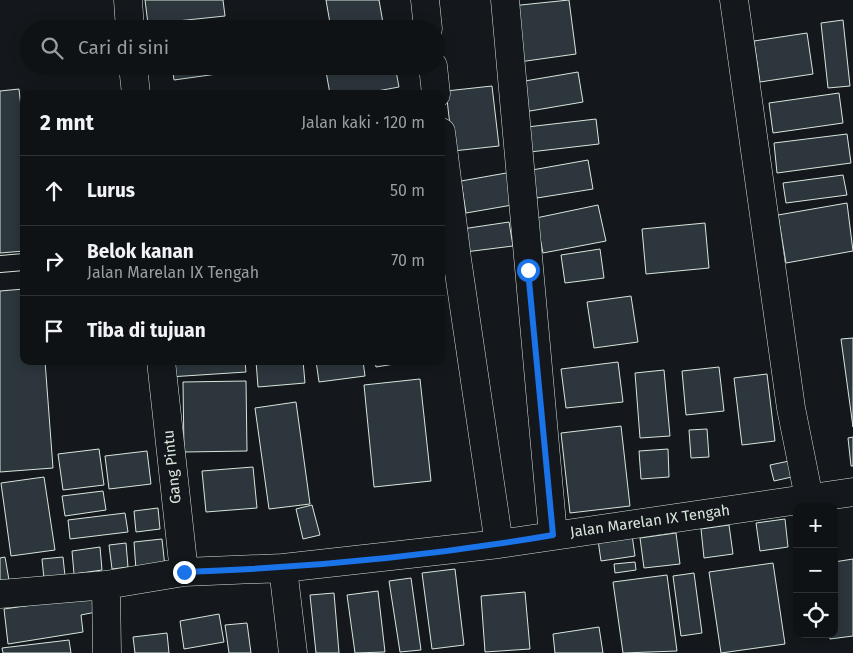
<!DOCTYPE html>
<html lang="id">
<head>
<meta charset="utf-8">
<style>
	:root { --surface:#0f1215; --page:#1d2022; --text:#f1f3f6; --muted:#9b9ea0; --line:#2f3234 }
	body { margin:0; font-family:"Fira Sans",sans-serif; background:var(--page); color:var(--text) }
	.controls { position:absolute; right:15px; bottom:15px; display:grid; overflow:hidden; border-radius:10px; box-shadow:0 2px 12px #0003 }
	.controls button { width:45px; height:45px; display:grid; place-items:center; padding:0; border:0; border-bottom:1px solid var(--line); background:var(--surface); color:var(--text); font:25px sans-serif }
	.stop { position:absolute; width:15px; height:15px; margin:-11px; border:4px solid #1a73e8; border-radius:50%; background:#fff }
	.stop.end { background:#1a73e8; border-color:#fff; box-shadow:0 1px 5px #0008 }
	.list { margin:0; padding:0; list-style:none }
	h2 { display:flex; justify-content:space-between; align-items:center; height:65px; margin:0; padding:0 20px; font-size:21px }
	h2 small { font-size:16px; font-weight:400; color:var(--muted) }
	.list li { display:grid; grid-template-columns:32px 1fr auto; gap:15px; align-items:center; box-sizing:border-box; height:70px; padding:0 20px; border-top:1px solid var(--line) }
	.list b { display:block; font-size:19px; white-space:nowrap }
	.list p { margin:0; font-size:16px; white-space:nowrap; color:var(--muted) }
	.list em { font-size:16px; font-style:normal; color:var(--muted) }
	.icon { flex:none; width:28px; height:28px; fill:none; stroke:currentColor; stroke-width:2; stroke-linecap:round; stroke-linejoin:round }
	.map { position:relative; flex:none; width:853px; height:653px; overflow:hidden }
	.search { position:absolute; background:var(--surface); box-shadow:0 2px 12px #0003; left:20px; top:20px; width:425px; height:55px; display:flex; align-items:center; gap:12px; box-sizing:border-box; padding:0 18px; border-radius:28px; color:var(--muted); font-size:19px }
	.panel { position:absolute; background:var(--surface); box-shadow:0 2px 12px #0003; left:20px; top:90px; width:425px; height:275px; border-radius:10px }
	.map>svg:first-child { display:block }
</style>
</head>
<body>
<div class="map">
<svg width="853" height="653" viewBox="0 0 853 653">
	<rect width="100%" height="100%" fill="#14181c"/>
	<path fill="#2c363c" stroke="#d8e6dc" d="M145,0H223L225,16L148,24Z
		M326,0H379L383,23L356,29H331Z
		M569,0L576,54L519,62L511,6Z
		M843,20L850,86L828,88L821,23Z
		M807,33L813,74L760,82L754,41Z
		M172,66H253V69L174,80Z
		M325,66H395L399,87L361,94H330Z
		M578,72L583,102L524,112L519,82Z
		M492,86L499,146L453,151L446,91Z
		M19,89L24,136V251L0,253V91Z
		M839,93L843,123L773,133L769,103Z
		M596,119L599,144L530,152L527,127Z
		M847,134L851,163L777,173L774,143Z
		M588,160L593,189L537,198L532,170Z
		M512,172L518,204L466,213L461,181Z
		M843,175L847,195L786,203L783,183Z
		M847,203L853,251L786,263L778,215Z
		M598,205L606,241L543,253L536,218Z
		M509,222L513,246L465,252L462,229Z
		M705,223L709,268L646,274L642,229Z
		M600,249L604,278L565,283L561,255Z
		M24,289V361H45L53,468L0,472V291Z
		M631,296L638,342L594,348L587,302Z
		M853,338V427L841,339Z
		M168,361H245L246,372L169,377Z
		M256,361H303L305,383L258,387Z
		M316,361H363L365,376L319,382Z
		M375,361H413L376,367Z
		M618,362L623,402L566,408L561,369Z
		M719,367L724,411L686,415L682,371Z
		M664,370L670,436L640,438L635,373Z
		M767,374L775,441L742,445L734,378Z
		M420,379L431,481L374,487L364,385Z
		M246,381L247,451L184,452L183,382Z
		M296,402L310,504L269,509L255,408Z
		M621,426L630,506L570,513L561,433Z
		M707,429L709,457L691,458L689,430Z
		M853,437V466H851L848,438Z
		M99,449L104,485L63,490L58,454Z
		M668,449L669,477L641,479L639,451Z
		M147,451L151,484L109,489L105,456Z
		M794,460L796,476L774,481L770,465Z
		M253,467L257,508L206,512L202,471Z
		M44,477L55,550L11,556L1,483Z
		M103,491L106,510L65,516L62,496Z
		M312,505L320,535L303,539L296,509Z
		M158,508L160,529L136,532L134,511Z
		M125,513L128,532L70,539L68,520Z
		M785,519L788,547L760,551L756,523Z
		M729,525L733,554L704,558L701,529Z
		M676,533L680,564L644,568L640,538Z
		M632,535L635,556L601,561L598,540Z
		M162,539L165,567L136,570L134,542Z
		M126,543L128,567L112,569L109,545Z
		M100,547L102,570L74,574L72,551Z
		M5,557L9,580L0,581V558Z
		M63,557L65,576L44,579L42,559Z
		M853,559V636L830,639L829,634H834V562Z
		M635,562L636,570L615,573L614,564Z
		M773,563L785,644L721,653L709,572Z
		M455,569L464,645L432,649L422,573Z
		M694,573L702,633L681,636L673,576Z
		M667,575L677,651L623,653L613,582Z
		M411,578L421,650L400,652L389,581Z
		M378,591L385,652L355,653L347,595Z
		M525,592L530,649L485,652L481,596Z
		M334,593L339,653H316L310,595Z
		M94,596L96,612L81,615L83,632L8,644L4,609Z
		M219,614L224,642L184,649L180,621Z
		M247,623L251,653H229L225,625Z
		M599,627L603,653H555L553,634Z
		M167,633L169,653H135L133,637Z
		M69,640L71,653H3L2,648Z"/>
	<g fill="none" stroke-linecap="round" stroke-linejoin="round">
		<g stroke="#d8e6dc" stroke-width="18">
			<path id="service" d="M0,264L24,262"/>
		</g>
		<g stroke="#d8e6dc" stroke-width="29">
			<path id="minor" d="M128,0L130,29
				M425,0L428,29
				M505,0L553,535
				M734,0L791,408L809,498
				M133,66L136,94
				M433,66L436,94
				M441,132L457,259L499,544
				M161,361L184,572
				M283,568L293,653
				M106,585L107,653
				M0,594L106,585L184,572L283,568L499,544L853,492"/>
		</g>
		<use href="#service" stroke="#14181c" stroke-width="16"/>
		<use href="#minor" stroke="#14181c" stroke-width="28"/>
	</g>
	<g fill="none" stroke-linecap="round" stroke-linejoin="round">
		<path stroke="#1a73e8" stroke-width="6" d="M184,572C307,568 431,556 553,535L528,270"/>
	</g>
	<g text-anchor="middle" stroke-width="4" stroke-linejoin="round" paint-order="stroke">
		<g font-size="15" fill="#d8e6dc" stroke="#14181c">
			<text transform="translate(172 467) rotate(-96)" y="5">Gang Pintu</text>
			<text transform="translate(650 521) rotate(-8)" y="5">Jalan Marelan IX Tengah</text>
		</g>
	</g>
</svg>
<div class="controls">
<button>+</button>
<button>−</button>
<button><svg class="icon" aria-label="locate" viewBox="0 0 24 24"><circle cx="12" cy="12" r="6"/><path d="M12 2v4M12 18v4M2 12h4M18 12h4"/></svg></button>
</div>
<div class="stop" style="left:528px;top:270px"></div>
<div class="stop end" style="left:184px;top:572px"></div>
<div class="search"><svg class="icon" aria-label="search" viewBox="0 0 24 24"><circle cx="10" cy="10" r="6"/><path d="M15 15l6 6"/></svg>Cari di sini</div>
<section class="panel">
<h2>2 mnt<small>Jalan kaki · 120 m</small></h2>
<ul class="list">
<li><svg class="icon" aria-label="ahead" viewBox="0 0 24 24"><path d="M12 20V5M6 11l6-6 6 6"/></svg><div><b>Lurus</b></div><em>50 m</em></li>
<li><svg class="icon" aria-label="right" viewBox="0 0 24 24"><path d="M7 20v-9h11M14 6l5 5-5 5"/></svg><div><b>Belok kanan</b><p>Jalan Marelan IX Tengah</p></div><em>70 m</em></li>
<li><svg class="icon" aria-label="arrive" viewBox="0 0 24 24"><path d="M6 21V4h12l-3 4 3 4H6"/></svg><div><b>Tiba di tujuan</b></div></li>
</ul>
</section>
</div>
</body>
</html>
